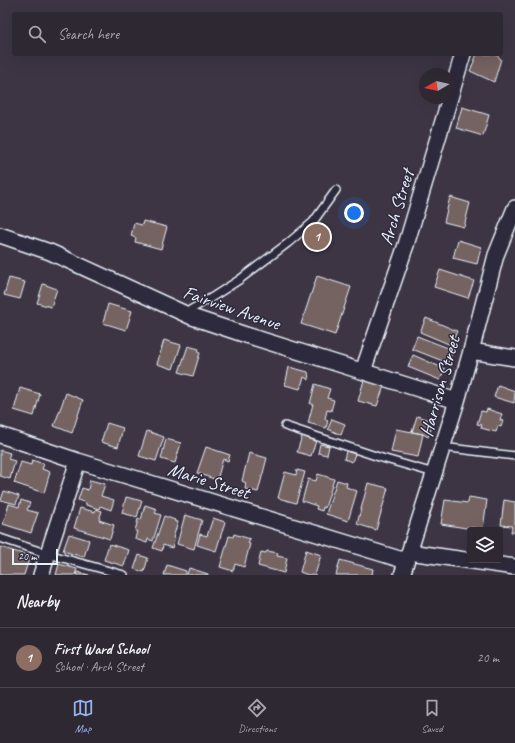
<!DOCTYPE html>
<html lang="en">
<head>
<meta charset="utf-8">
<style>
	:root { --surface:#2e2833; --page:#3a343f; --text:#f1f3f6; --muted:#a7a6ac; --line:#49444e; --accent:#95b2f1 }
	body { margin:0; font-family:Caveat,sans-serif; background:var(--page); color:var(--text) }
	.controls { position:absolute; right:12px; bottom:12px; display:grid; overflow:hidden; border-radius:4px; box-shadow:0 4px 16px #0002 }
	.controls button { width:36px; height:36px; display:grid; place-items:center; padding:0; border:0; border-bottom:1px solid var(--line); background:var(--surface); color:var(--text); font:20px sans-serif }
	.compass { position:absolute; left:419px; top:68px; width:36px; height:36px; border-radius:50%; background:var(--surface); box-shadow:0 4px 16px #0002; rotate:261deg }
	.scale { position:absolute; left:12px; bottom:10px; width:46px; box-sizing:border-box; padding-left:4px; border:2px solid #e8f1f8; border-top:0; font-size:11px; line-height:14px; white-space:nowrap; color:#e8f1f8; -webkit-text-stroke:3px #2f2a3d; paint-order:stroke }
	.you { position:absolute; left:354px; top:213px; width:14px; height:14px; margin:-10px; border:3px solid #fff; border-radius:50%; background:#1a73e8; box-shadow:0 0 0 6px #1a73e833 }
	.badge { display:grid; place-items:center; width:26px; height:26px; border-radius:50%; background:var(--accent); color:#fff; font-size:13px; font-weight:700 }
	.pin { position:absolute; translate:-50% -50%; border:2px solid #fff; box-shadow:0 1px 4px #0006 }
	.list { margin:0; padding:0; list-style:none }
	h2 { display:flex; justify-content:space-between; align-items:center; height:52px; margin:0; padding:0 16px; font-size:17px }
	h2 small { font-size:13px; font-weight:400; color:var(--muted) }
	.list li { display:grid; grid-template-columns:26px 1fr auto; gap:12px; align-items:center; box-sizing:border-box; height:60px; padding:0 16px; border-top:1px solid var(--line) }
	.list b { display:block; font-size:15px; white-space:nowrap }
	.list p { margin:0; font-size:13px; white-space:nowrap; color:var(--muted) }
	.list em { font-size:13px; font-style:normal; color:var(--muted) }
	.icon { flex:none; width:22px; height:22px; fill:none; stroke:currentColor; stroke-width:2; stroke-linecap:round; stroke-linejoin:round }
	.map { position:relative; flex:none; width:515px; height:575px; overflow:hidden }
	.search { position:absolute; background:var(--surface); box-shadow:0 4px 16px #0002; left:12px; right:12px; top:12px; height:44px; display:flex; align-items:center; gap:10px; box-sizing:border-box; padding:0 14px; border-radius:4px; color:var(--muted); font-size:15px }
	.sheet { height:112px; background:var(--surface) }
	nav { display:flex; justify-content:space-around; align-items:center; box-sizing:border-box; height:56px; border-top:1px solid var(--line); background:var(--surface); font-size:11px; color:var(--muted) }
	nav a { display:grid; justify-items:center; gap:2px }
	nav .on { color:var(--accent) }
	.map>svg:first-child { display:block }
</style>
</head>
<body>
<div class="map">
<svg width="515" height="575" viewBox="0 0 515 575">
	<rect width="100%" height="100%" fill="#3d3544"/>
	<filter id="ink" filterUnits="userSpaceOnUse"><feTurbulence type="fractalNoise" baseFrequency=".025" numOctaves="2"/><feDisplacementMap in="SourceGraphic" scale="8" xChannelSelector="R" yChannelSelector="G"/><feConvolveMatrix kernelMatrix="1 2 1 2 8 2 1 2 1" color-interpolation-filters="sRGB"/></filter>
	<g filter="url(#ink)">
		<path fill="#756362" stroke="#e8f1f8" d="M477,54H495L501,59L494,82L470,71Z
			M462,107L489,115L483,136L456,128Z
			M450,197L470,203L464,227L444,222Z
			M143,221L167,227L161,249L135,242L136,238L131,236L134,223L142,225Z
			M458,240L481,247L477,264L453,258Z
			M440,270L474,281L468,298L434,287Z
			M317,276L351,287L335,335L301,324Z
			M9,278L25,282L20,299L4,295Z
			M43,284L57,289L51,307L37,303Z
			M108,304L132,311L126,330L103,323Z
			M426,318L457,331L451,345L420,332Z
			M417,336L453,350L448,363L412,349Z
			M164,340L181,345L173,369L157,364Z
			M188,346L199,349L198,352L200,353L193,376L179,372Z
			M413,355L445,369L440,380L408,367Z
			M289,367L308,372L309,380L304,377L300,389L285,385Z
			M364,380L384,386L377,406L358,401Z
			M315,384L330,389L327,398L334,400L331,411L327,410L325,419L328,420L326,428L308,423L313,404H310Z
			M498,385L515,391L514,403L494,397Z
			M20,388L40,394L34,416L14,410Z
			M66,393L83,400L72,433L54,426Z
			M487,409L502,414L500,420L503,421L501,427L498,426L496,432L481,428L482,425L477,424L481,411L486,412Z
			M417,416L434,421L428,437L423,434L412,432Z
			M332,419L345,424L341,435L328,429Z
			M107,423L123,428L118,447L101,442Z
			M396,429L423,434L418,457L391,452Z
			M147,431L164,437L156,461L139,456Z
			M302,436L316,441L311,456L297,452Z
			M166,439L181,443L175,463L161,459Z
			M320,444L329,446L327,455L318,453Z
			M206,447L230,455L228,461L223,459L217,480L197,473Z
			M0,450L10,453L8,459L15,461L10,479L0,476Z
			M346,451L355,454L352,462L344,459Z
			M249,453L267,458L258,492L245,489L246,483L242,481Z
			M32,460L44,464L42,469L50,472L44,493L14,483L21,462L31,465Z
			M297,470L305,472L296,503L278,498L285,472L296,475Z
			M318,474L334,479L325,508L323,507L322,511L316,509L317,506L302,501L308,479L316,481Z
			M90,480L105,484L101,496L114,500L111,510L100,506L99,509L86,505V503L78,500L82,488L88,490Z
			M337,480L347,483L346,487L357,491L348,521L326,514Z
			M368,483L388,488L376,530L357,524Z
			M4,491L19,496L16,504L1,500Z
			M126,497L142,501L137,517L122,513Z
			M469,497L487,500L483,529L468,527L466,528L441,524L445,500L468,503Z
			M21,500L30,503L27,510L38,513L31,533L3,524L9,504L19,507Z
			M504,500L515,502V532H511L512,526L501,525Z
			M145,505L157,509L155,513L161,515L153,541L148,539L147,543L135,539L137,531H135L138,519L141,520Z
			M80,508L95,512L96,509L102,511L99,520L114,525L110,539L74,528Z
			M185,515L202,520L194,549L177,544Z
			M164,516L175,520L174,521L178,522L173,538L175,539L172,548L163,545L162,551L153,548Z
			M213,518L225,522L216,551L197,545L200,534L207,536Z
			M69,534L89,540L84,557L63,551Z
			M234,534L250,539L248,543L250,544L244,567L235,564L233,571L220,567L229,536L233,537Z
			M109,544L129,550L124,566L104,560Z
			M0,547L30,556L24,575H0Z
			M306,550L321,555L315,575H308L300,572Z
			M267,551L278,553L277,556L287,558L284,573L258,566L261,552L266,553Z
			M139,555L148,558L144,572L134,569Z
			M340,560L373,569L372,575H336Z
			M59,564L77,569L75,575H56Z
			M167,565L186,571L185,575H164Z
			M189,568L208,574V575H187Z
			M77,572L89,575H76Z"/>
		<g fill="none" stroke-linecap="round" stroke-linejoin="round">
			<g stroke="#e8f1f8" stroke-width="10">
				<path id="service" d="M185,313L214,296L239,280L288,243L313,222L336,190
					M285,426L382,458L434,473
					M442,447L515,456
					M0,538L48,554L124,575"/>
			</g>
			<g stroke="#e8f1f8" stroke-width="18">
				<path id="minor" d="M0,235L50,252L192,317L246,335L457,401
					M471,351L515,358
					M363,371L406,245L463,54
					M0,435L78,461L406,561
					M409,552L515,567
					M41,575L78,461
					M402,575L457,401L471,351L496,255L515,208"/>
			</g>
			<use href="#service" stroke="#2f2a3d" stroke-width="7"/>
			<use href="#minor" stroke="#2f2a3d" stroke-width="15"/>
		</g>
	</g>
	<g text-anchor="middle" stroke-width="3" stroke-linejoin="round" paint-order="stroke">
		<g font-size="19" fill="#e8f1f8" stroke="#2f2a3d">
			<text transform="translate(396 207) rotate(-73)" y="7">Arch Street</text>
			<text transform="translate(232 307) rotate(19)" y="7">Fairview Avenue</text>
			<text transform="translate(439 386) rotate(-74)" y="7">Harrison Street</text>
			<text transform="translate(209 480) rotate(17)" y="7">Marie Street</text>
		</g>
	</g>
</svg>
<div class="controls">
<button><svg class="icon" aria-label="layers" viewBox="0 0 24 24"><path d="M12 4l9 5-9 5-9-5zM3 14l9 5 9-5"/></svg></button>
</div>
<svg class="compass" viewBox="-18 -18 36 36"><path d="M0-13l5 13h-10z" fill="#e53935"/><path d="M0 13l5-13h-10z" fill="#a7a6ac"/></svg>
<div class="scale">20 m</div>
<div class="you"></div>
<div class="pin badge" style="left:317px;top:237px;background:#8d6e63">1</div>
<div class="search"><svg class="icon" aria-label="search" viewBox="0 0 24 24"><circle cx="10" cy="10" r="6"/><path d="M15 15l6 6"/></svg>Search here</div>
</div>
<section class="sheet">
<h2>Nearby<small></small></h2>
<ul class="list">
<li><span class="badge" style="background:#8d6e63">1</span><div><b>First Ward School</b><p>School · Arch Street</p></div><em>20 m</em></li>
</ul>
</section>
<nav>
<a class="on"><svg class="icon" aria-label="map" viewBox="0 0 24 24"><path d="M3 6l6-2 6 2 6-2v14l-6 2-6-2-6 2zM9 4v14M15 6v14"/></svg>Map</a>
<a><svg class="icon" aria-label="directions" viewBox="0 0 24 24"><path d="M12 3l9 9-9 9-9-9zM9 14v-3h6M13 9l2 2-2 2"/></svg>Directions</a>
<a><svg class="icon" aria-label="saved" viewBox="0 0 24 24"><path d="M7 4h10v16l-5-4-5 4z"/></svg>Saved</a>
</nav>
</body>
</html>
